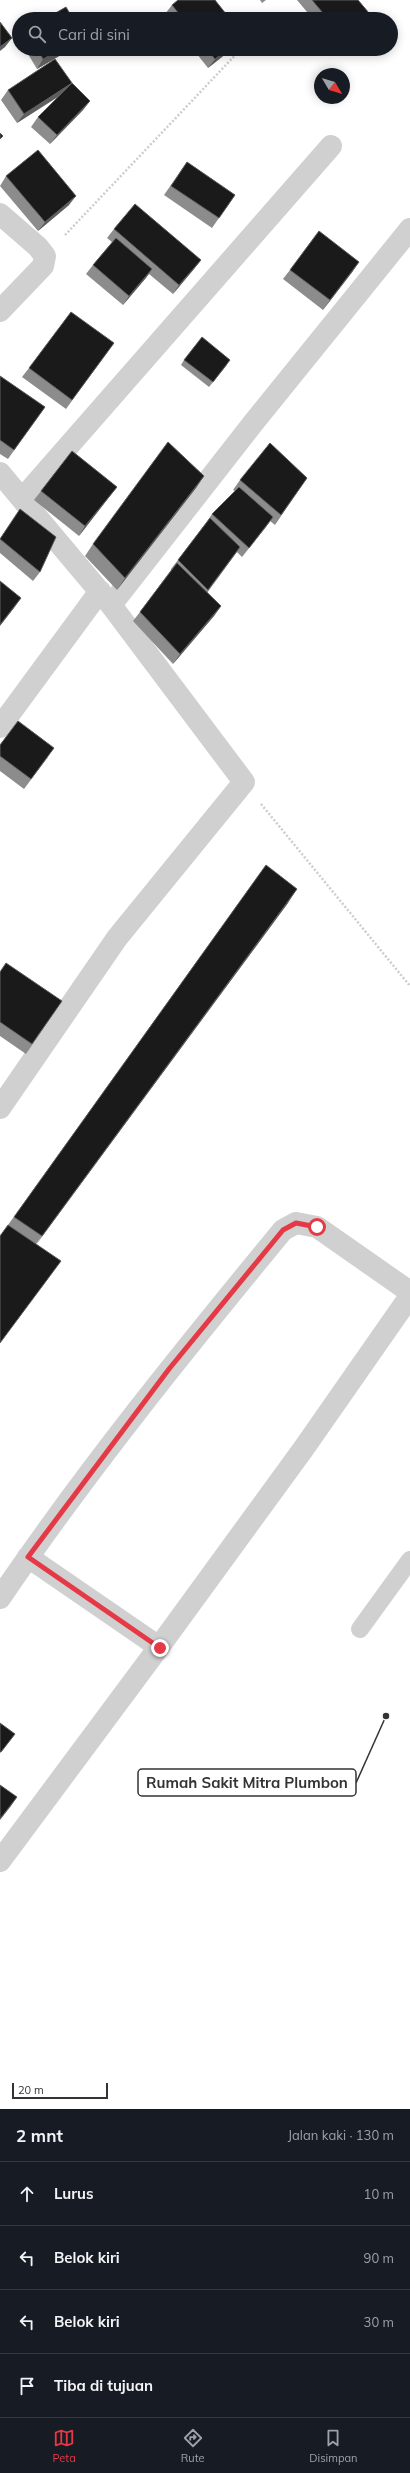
<!DOCTYPE html>
<html lang="id">
<head>
<meta charset="utf-8">
<style>
	:root { --surface:#171b24; --page:#242831; --text:#f1f3f6; --muted:#9ea1a6; --line:#363941; --accent:#e63946 }
	body { margin:0; font-family:Mulish,sans-serif; background:var(--page); color:var(--text) }
	.compass { position:absolute; left:314px; top:68px; width:36px; height:36px; border-radius:50%; background:var(--surface); box-shadow:0 2px 10px #0003; rotate:128deg }
	.scale { position:absolute; left:12px; bottom:10px; width:96px; box-sizing:border-box; padding-left:4px; border:2px solid #333; border-top:0; font-size:11px; line-height:14px; white-space:nowrap; color:#333; -webkit-text-stroke:3px #fff; paint-order:stroke }
	.stop { position:absolute; width:12px; height:12px; margin:-9px; border:3px solid #e63946; border-radius:50%; background:#fff }
	.stop.end { background:#e63946; border-color:#fff; box-shadow:0 1px 4px #0008 }
	.list { margin:0; padding:0; list-style:none }
	h2 { display:flex; justify-content:space-between; align-items:center; height:52px; margin:0; padding:0 16px; font-size:17px }
	h2 small { font-size:13px; font-weight:400; color:var(--muted) }
	.list li { display:grid; grid-template-columns:26px 1fr auto; gap:12px; align-items:center; box-sizing:border-box; height:64px; padding:0 16px; border-top:1px solid var(--line) }
	.list b { display:block; font-size:15px; white-space:nowrap }
	.list em { font-size:13px; font-style:normal; color:var(--muted) }
	.icon { flex:none; width:22px; height:22px; fill:none; stroke:currentColor; stroke-width:2; stroke-linecap:round; stroke-linejoin:round }
	.map { position:relative; flex:none; width:410px; height:2109px; overflow:hidden }
	.search { position:absolute; background:var(--surface); box-shadow:0 2px 10px #0003; left:12px; right:12px; top:12px; height:44px; display:flex; align-items:center; gap:10px; box-sizing:border-box; padding:0 14px; border-radius:22px; color:var(--muted); font-size:15px }
	.sheet { height:308px; background:var(--surface) }
	nav { display:flex; justify-content:space-around; align-items:center; box-sizing:border-box; height:56px; border-top:1px solid var(--line); background:var(--surface); font-size:11px; color:var(--muted) }
	nav a { display:grid; justify-items:center; gap:2px }
	nav .on { color:var(--accent) }
	.map>svg:first-child { display:block }
</style>
</head>
<body>
<div class="map">
<svg width="410" height="2109" viewBox="0 0 410 2109">
	<rect width="100%" height="100%" fill="#fff"/>
	<g fill="none" stroke-linecap="round" stroke-linejoin="round">
		<path stroke="#cdcdcd" stroke-width="2.5" stroke-dasharray="2 2" stroke-linecap="butt" d="M65,235L241,49
			M261,804L410,986"/>
		<path stroke="#d0d0d0" stroke-width="18" d="M360,1629L410,1560"/>
		<path stroke="#d0d0d0" stroke-width="22" d="M0,214L38,247L45,256L43,266L0,311
			M0,473L111,605L244,782L117,938L0,1108
			M23,498L331,146
			M111,605L254,422L410,229
			M0,727L100,591
			M28,1557L159,1647
			M0,1598C87,1470 185,1349 283,1230L296,1223L317,1227L410,1292
			M0,1861L159,1647L304,1448L410,1296"/>
	</g>
	<path fill="#8c8c8c" d="M260,0H266L262,3Z
		M297,0H358L374,19H313Z
		M172,5L230,19H169L165,14Z
		M25,49H71L37,69Z
		M193,49H232L208,68Z
		M338,49H344L340,52Z
		M72,83L90,101L83,110L50,144L31,127L38,117L58,97L17,123L1,100L8,90Z
		M187,162L235,195L212,228L164,195Z
		M6,176L69,205L38,231L0,186Z
		M114,229L201,260L194,269L173,294L149,274L123,305L86,274L93,265L112,242L107,238Z
		M290,270L353,271L323,310L283,279Z
		M114,343L66,409L22,377L29,368Z
		M184,360L227,365L209,387L181,365Z
		M0,376L45,407L8,459L0,454Z
		M204,476L196,488L117,590L85,556L93,544Z
		M307,478L275,525L270,521L242,557L237,552L207,593L221,606L214,616L173,664L133,621L140,612L171,570V569L178,560L206,523L212,514L235,491L233,490L240,480Z
		M117,487L110,496L79,536L34,500L41,491Z
		M20,509L40,572L33,581L0,553V539Z
		M0,745L48,757L24,789L0,771Z
		M266,865L288,903L36,1244L52,1273L8,1225Z
		M0,972L62,1001L26,1054L0,1036Z"/>
	<path fill="#5f5f5f" d="M12,38L5,47L0,51V47Z
		M61,49H71L37,69L43,59Z
		M227,49H232L208,68L215,59Z
		M72,83L65,92L17,123L24,114Z
		M90,101L83,110L50,144L57,135Z
		M76,196L69,205L38,231L45,222Z
		M201,260L194,269L173,294L179,285Z
		M359,262L353,271L323,310L330,300Z
		M152,269L146,278L123,305L129,296Z
		M204,476L196,488L117,590L125,578Z
		M117,487L110,496L79,536L85,526Z
		M273,517L266,527L242,557L249,548Z
		M21,598L14,608L0,626V625Z
		M221,606L214,616L173,664L180,654Z
		M297,889L288,903L33,1249L42,1236Z
		M17,1797L11,1806L0,1820V1819Z"/>
	<path fill="#1a1a1a" stroke="#5f5f5f" d="M178,0H215L230,19H183L172,5Z
		M312,0H358L374,19H328Z
		M66,7L73,19H45Z
		M0,22L12,38L0,47Z
		M38,49H61L43,59Z
		M207,49H227L215,59Z
		M55,59L72,83L90,101L57,135L38,117L72,83L24,114L8,90Z
		M0,133L3,136L0,139Z
		M38,150L76,196L45,222L6,176Z
		M187,162L235,195L219,218L171,186Z
		M135,204L201,260L179,285L114,229Z
		M319,231L359,262L330,300L290,270Z
		M116,238L152,269L129,296L93,265Z
		M71,312L114,343L72,400L29,368Z
		M202,337L230,360L213,382L184,360Z
		M0,376L45,407L14,450L0,440Z
		M168,442L204,476L125,578L93,544Z
		M270,443L307,478L281,515L240,480Z
		M72,451L117,487L85,526L41,491Z
		M239,487L273,517L249,548L212,514Z
		M20,509L56,537L40,572L0,539Z
		M210,518L240,547L208,590L178,560Z
		M177,563L221,606L180,654L140,612Z
		M0,581L21,598L0,625Z
		M18,721L54,748L31,779L0,756V745Z
		M266,865L297,889L42,1236L14,1217Z
		M6,963L62,1001L32,1044L0,1022V972Z
		M8,1225L61,1261L0,1343V1236Z
		M0,1723L15,1734L1,1752H0Z
		M0,1785L17,1797L0,1819Z"/>
	<g fill="none" stroke-linecap="round" stroke-linejoin="round">
		<path stroke="#e63946" stroke-width="5" d="M160,1648L28,1557L169,1369L283,1230L296,1223L317,1227"/>
	</g>
	<path fill="none" stroke="#333" stroke-width="1.5" d="M386 1716L356 1783"/>
	<circle fill="#333" stroke="#fff" stroke-width="1.5" cx="386" cy="1716" r="4"/>
	<rect fill="#fff" stroke="#333" stroke-width="1.5" x="138" y="1769" width="218" height="27" rx="4"/>
	<g font-size="15" text-anchor="middle" font-weight="bold" fill="#333">
		<text x="247" y="1788">Rumah Sakit Mitra Plumbon</text>
	</g>
</svg>
<svg class="compass" viewBox="-18 -18 36 36"><path d="M0-13l5 13h-10z" fill="#e53935"/><path d="M0 13l5-13h-10z" fill="#9ea1a6"/></svg>
<div class="scale">20 m</div>
<div class="stop" style="left:317px;top:1227px"></div>
<div class="stop end" style="left:160px;top:1648px"></div>
<div class="search"><svg class="icon" aria-label="search" viewBox="0 0 24 24"><circle cx="10" cy="10" r="6"/><path d="M15 15l6 6"/></svg>Cari di sini</div>
</div>
<section class="sheet">
<h2>2 mnt<small>Jalan kaki · 130 m</small></h2>
<ul class="list">
<li><svg class="icon" aria-label="ahead" viewBox="0 0 24 24"><path d="M12 20V5M6 11l6-6 6 6"/></svg><div><b>Lurus</b></div><em>10 m</em></li>
<li><svg class="icon" aria-label="left" viewBox="0 0 24 24"><path d="M17 20v-9H6M10 6l-5 5 5 5"/></svg><div><b>Belok kiri</b></div><em>90 m</em></li>
<li><svg class="icon" aria-label="left" viewBox="0 0 24 24"><path d="M17 20v-9H6M10 6l-5 5 5 5"/></svg><div><b>Belok kiri</b></div><em>30 m</em></li>
<li><svg class="icon" aria-label="arrive" viewBox="0 0 24 24"><path d="M6 21V4h12l-3 4 3 4H6"/></svg><div><b>Tiba di tujuan</b></div></li>
</ul>
</section>
<nav>
<a class="on"><svg class="icon" aria-label="map" viewBox="0 0 24 24"><path d="M3 6l6-2 6 2 6-2v14l-6 2-6-2-6 2zM9 4v14M15 6v14"/></svg>Peta</a>
<a><svg class="icon" aria-label="directions" viewBox="0 0 24 24"><path d="M12 3l9 9-9 9-9-9zM9 14v-3h6M13 9l2 2-2 2"/></svg>Rute</a>
<a><svg class="icon" aria-label="saved" viewBox="0 0 24 24"><path d="M7 4h10v16l-5-4-5 4z"/></svg>Disimpan</a>
</nav>
</body>
</html>
